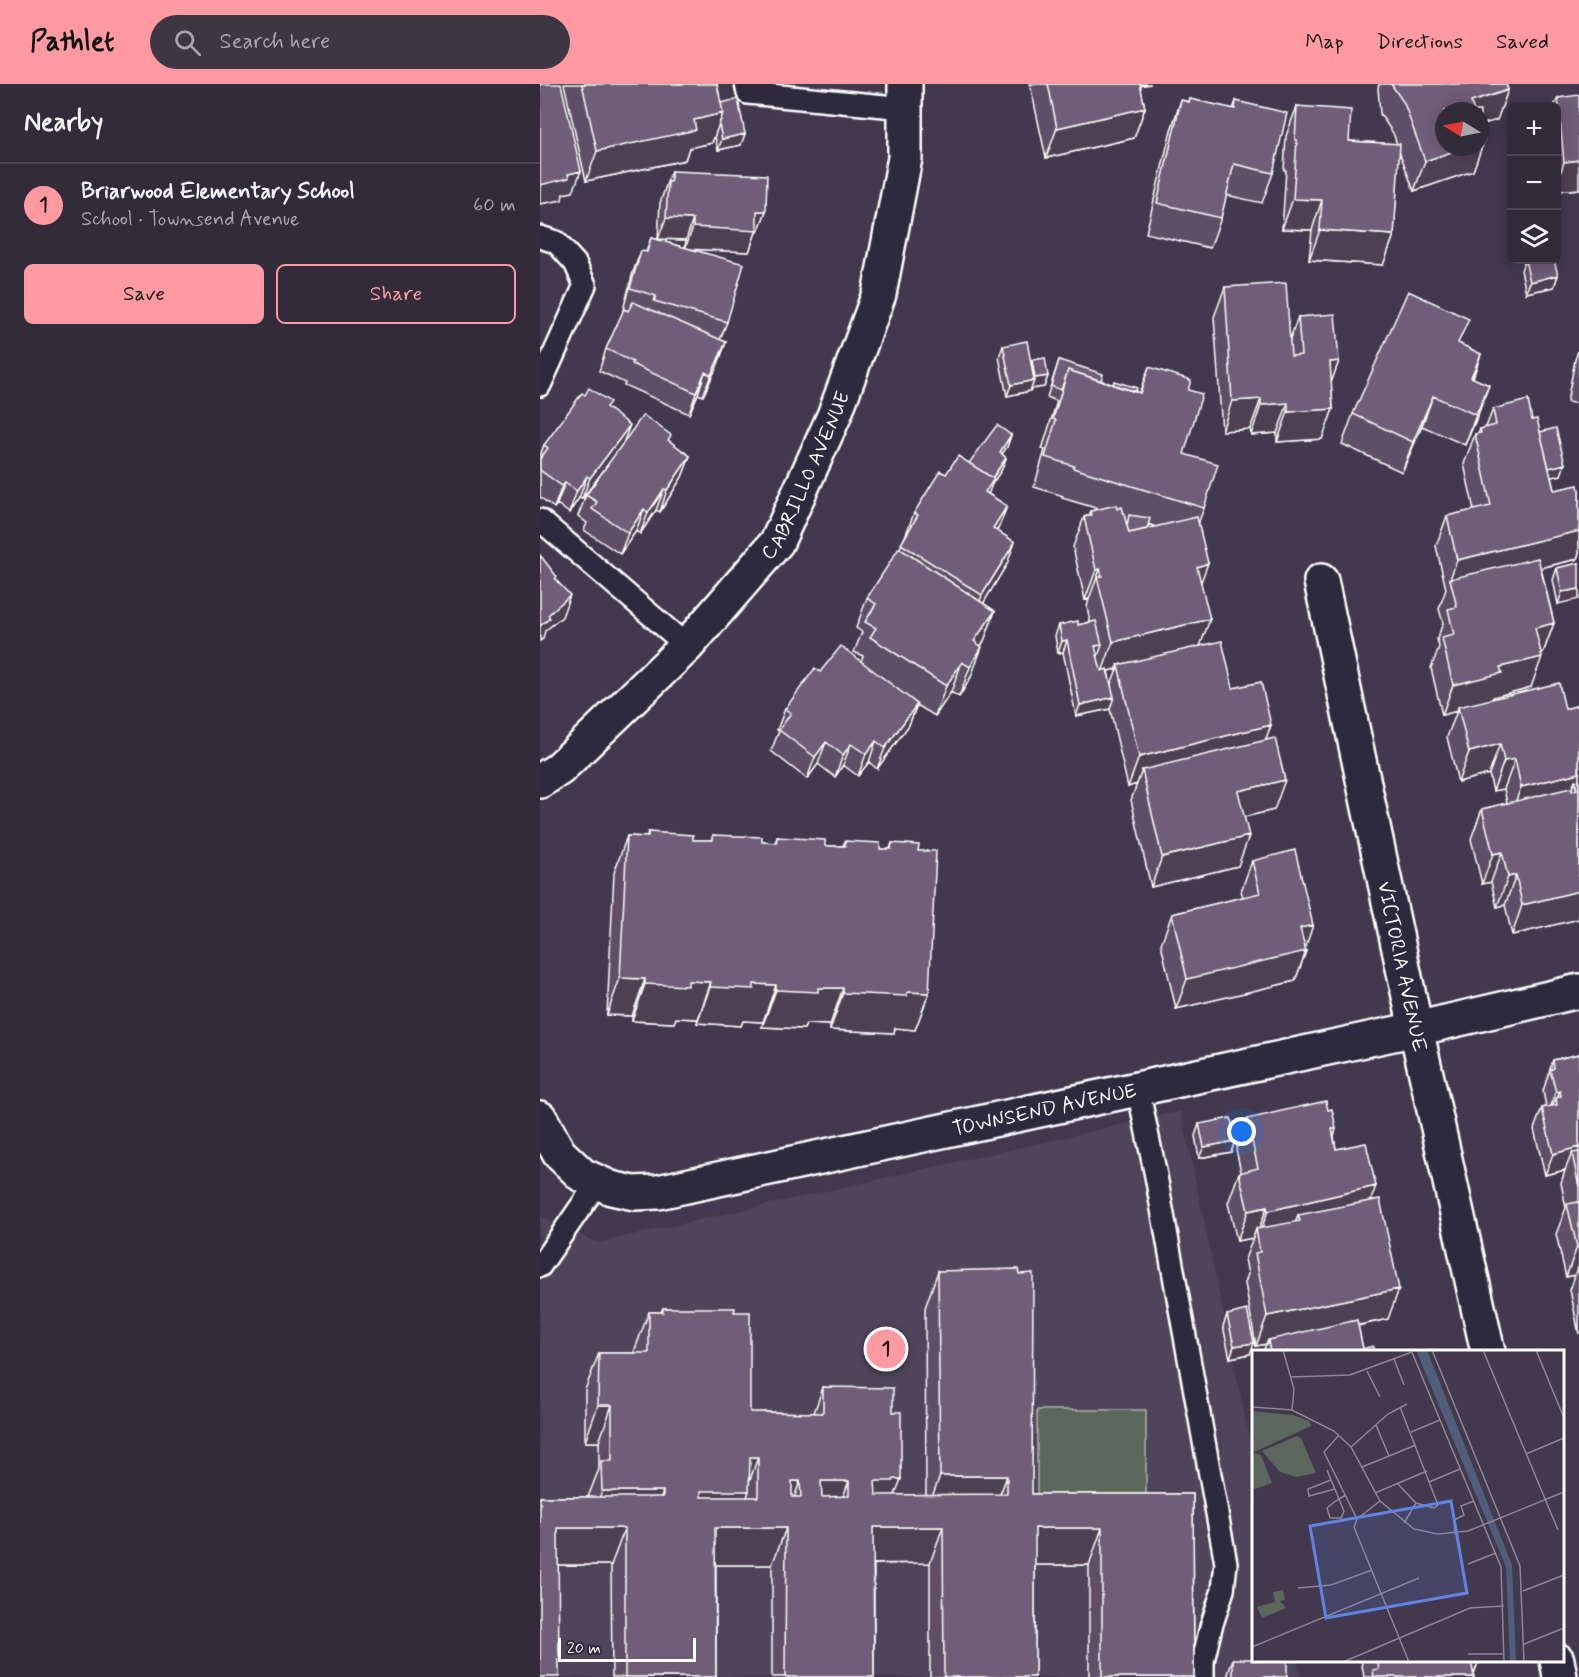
<!DOCTYPE html>
<html lang="en">
<head>
<meta charset="utf-8">
<style>
	:root { --surface:#322b3a; --page:#3d3745; --text:#f1f3f6; --muted:#a8a7af; --line:#4d4754; --accent:#ff9aa2 }
	body { margin:0; font-family:Mynerve,sans-serif; background:var(--page); color:var(--text) }
	.controls { position:absolute; right:18px; top:18px; display:grid; overflow:hidden; border-radius:9px; box-shadow:0 3px 15px #0003 }
	.controls button { width:54px; height:54px; display:grid; place-items:center; padding:0; border:0; border-bottom:2px solid var(--line); background:var(--surface); color:var(--text); font:30px sans-serif }
	.compass { position:absolute; left:895px; top:18px; width:54px; height:54px; border-radius:50%; background:var(--surface); box-shadow:0 3px 15px #0003; rotate:280deg }
	.scale { position:absolute; left:18px; bottom:15px; width:138px; box-sizing:border-box; padding-left:6px; border:3px solid #fff; border-top:0; font-size:16px; line-height:21px; white-space:nowrap; color:#fff; -webkit-text-stroke:4px #2f2a3d; paint-order:stroke }
	.you { position:absolute; left:702px; top:1048px; width:21px; height:21px; margin:-15px; border:4px solid #fff; border-radius:50%; background:#1a73e8; box-shadow:0 0 0 9px #1a73e833 }
	.badge { display:grid; place-items:center; width:39px; height:39px; border-radius:50%; background:var(--accent); color:#111; font-size:20px; font-weight:700 }
	.pin { position:absolute; translate:-50% -50%; border:3px solid #fff; box-shadow:0 2px 6px #0006 }
	.list { margin:0; padding:0; list-style:none }
	h2 { display:flex; justify-content:space-between; align-items:center; height:78px; margin:0; padding:0 24px; font-size:26px }
	h2 small { font-size:20px; font-weight:400; color:var(--muted) }
	.list li { display:grid; grid-template-columns:39px 1fr auto; gap:18px; align-items:center; box-sizing:border-box; height:84px; padding:0 24px; border-top:2px solid var(--line) }
	.list b { display:block; font-size:22px; white-space:nowrap }
	.list p { margin:0; font-size:20px; white-space:nowrap; color:var(--muted) }
	.list em { font-size:20px; font-style:normal; color:var(--muted) }
	.actions { display:flex; gap:12px; padding:18px 24px }
	.actions a { flex:1; padding:14px 0; border:2px solid var(--accent); border-radius:9px; text-align:center; font-size:21px; color:var(--accent) }
	.actions .main { background:var(--accent); color:#111 }
	.icon { flex:none; width:33px; height:33px; fill:none; stroke:currentColor; stroke-width:2; stroke-linecap:round; stroke-linejoin:round }
	.map { position:relative; flex:none; width:1039px; height:1593px; overflow:hidden }
	header { display:flex; align-items:center; gap:36px; box-sizing:border-box; height:84px; padding:0 30px; background:var(--accent); color:#111 }
	header strong { font-size:28px }
	nav { display:flex; gap:33px; margin-inline-start:auto; font-size:21px }
	.search { width:420px; height:54px; background:var(--page); display:flex; align-items:center; gap:15px; box-sizing:border-box; padding:0 21px; border-radius:33px; color:var(--muted); font-size:22px }
	main { display:flex }
	aside { flex:1; background:var(--surface) }
	.map>svg:first-child { display:block }
</style>
</head>
<body>
<header>
<strong>Pathlet</strong>
<div class="search"><svg class="icon" aria-label="search" viewBox="0 0 24 24"><circle cx="10" cy="10" r="6"/><path d="M15 15l6 6"/></svg>Search here</div>
<nav><a>Map</a><a>Directions</a><a>Saved</a></nav>
</header>
<main>
<aside>
<h2>Nearby<small></small></h2>
<ul class="list">
<li><span class="badge">1</span><div><b>Briarwood Elementary School</b><p>School · Townsend Avenue</p></div><em>60 m</em></li>
</ul>
<div class="actions"><a class="main">Save</a><a>Share</a></div>
</aside>
<div class="map">
<svg width="1039" height="1593" viewBox="0 0 1039 1593">
	<rect width="100%" height="100%" fill="#42394e"/>
	<filter id="ink" filterUnits="userSpaceOnUse"><feTurbulence type="fractalNoise" baseFrequency=".0167" numOctaves="2"/><feDisplacementMap in="SourceGraphic" scale="12" xChannelSelector="R" yChannelSelector="G"/><feConvolveMatrix kernelMatrix="1 2 1 2 8 2 1 2 1" color-interpolation-filters="sRGB"/></filter>
	<g filter="url(#ink)">
		<path fill="#50445a" d="M641,1027L713,1371L714,1576L757,1577L760,1593H0V1132L57,1159Z"/>
		<path fill="#5b675c" stroke="#adb3ae" stroke-width="1.5" d="M497,1326H606V1418H497Z"/>
		<g fill="none" stroke-linecap="round" stroke-linejoin="round">
			<g stroke="#fff" stroke-width="26">
				<path id="service" d="M206,0L208,9L365,24
					M0,153L16,158L35,179L45,201L0,301
					M0,436L147,562
					M598,1005L616,1092L686,1479L683,1506L671,1543L663,1577V1593
					M0,1182L58,1098"/>
			</g>
			<g stroke="#fff" stroke-width="38">
				<g id="minor">
					<path id="s1" d="M781,497L876,945L948,1268"/>
					<path id="s2" d="M0,1034L19,1069L42,1091L71,1104L94,1109L118,1108L876,945L1039,907"/>
					<path d="M1017,1576L1020,1593"/>
				</g>
			</g>
			<g stroke="#fff" stroke-width="38">
				<g id="tertiary">
					<path id="s3" d="M0,697L19,685L147,562L237,458L294,332L339,210L365,74V0"/>
				</g>
			</g>
			<use href="#service" stroke="#2f2a3d" stroke-width="21"/>
			<use href="#minor" stroke="#2f2a3d" stroke-width="33"/>
			<use href="#tertiary" stroke="#2f2a3d" stroke-width="33"/>
		</g>
		<path fill="#5f5066" stroke="#fff" stroke-width="1.5" fill-rule="evenodd" d="M24,0H177L181,19L201,61L178,66L175,52L172,59L149,64L145,76L46,97Z
			M490,0H611L600,2L605,24L594,54L506,74Z
			M839,0H966L968,6L957,36L940,41V27H904L944,57L933,87L874,107L859,67L854,151L843,181L769,176L772,146L742,145L746,86H744L746,52L757,22L809,57L857,60L853,49L840,30L838,4Z
			M1018,14L1039,105L1017,107V22H1014Z
			M650,15L693,25L696,17L733,89L722,119L686,111L681,134L670,164L606,149L631,46L641,16L648,18Z
			M131,87L226,127L218,148H216L209,168L149,165L187,238L180,256L186,258L178,280L163,312L158,310L149,330L84,301L85,299L59,287L66,265L84,226H83L93,188L101,167L106,168L111,154L145,164L146,156L118,155L120,119Z
			M985,176L1018,191L1014,203L986,209L981,186Z
			M685,203L750,255L758,233L799,277L791,297L793,325L782,355L737,358V349L711,351L710,345L682,347L674,233Z
			M920,260L941,270L933,294L938,331L925,361L882,342L862,388L802,360L813,330Z
			M463,262L491,280L492,276L508,292L504,303L491,304L490,307L467,312L459,273Z
			M1039,264V320L1027,318L1035,276Z
			M519,276L561,297L599,309L609,283L648,306L644,370L664,424L658,440L661,498L660,562L693,604L731,641L726,656L734,726L704,733L698,782L611,803L591,716L597,700L588,703L570,625L536,632L523,568L518,569L515,552L519,541H538L550,538L547,523L549,515L545,516L533,463L544,433L549,431L551,427L559,425L522,414L523,412L494,403L505,366L502,365L517,317L507,313ZM608,440L616,443L607,445ZM577,585L571,600L568,587Z
			M45,311L68,325L83,359L129,357L150,372L142,393L120,428L116,426L100,450L96,447L80,470L44,446L47,439L38,432L46,411L60,391L42,415L39,414L29,429L17,420L14,424L0,413V372L4,361Z
			M953,325L992,336L1000,348L1021,391L1011,393L1014,406H1039V469L1037,475L1001,484L1014,539L1003,569L1001,570L991,603L953,613L952,615L1025,625L1039,621V835L972,851L965,821L957,823L951,798L942,800L931,755L942,725L967,719L964,705L953,707L949,690L918,698L907,653L917,627L902,631L891,584L899,563L897,555L903,539L899,525L906,505L896,462L907,432L934,426L924,380L935,350H938L940,345L946,343Z
			M471,351L467,363L462,370L466,374L462,385L452,400L448,410L467,422L457,447L467,480L443,519L455,527L444,557L441,562L431,593L419,613L411,608L395,632L377,621L369,641L337,685L329,678L318,692L303,681L295,693L278,680L267,695L231,667L239,647L237,646L245,625L280,588L321,577L323,572L314,568L322,548L316,544L327,514L360,464L366,450L374,429L406,390L429,379Z
			M1039,479L1018,520L1013,496L1017,484Z
			M108,748L153,756H171L173,751L222,758L235,759L237,753L285,762H303L305,757L340,765H350L352,759L378,767L389,909L375,946L355,944L354,949L290,946V941L266,940L264,945L222,943L223,938L203,937L201,942L157,939L158,935L136,934L134,939L92,937V932L67,931L74,789L87,752L106,753Z
			M712,777L765,864L766,867L755,897L636,925L621,860L632,830L703,813L701,807Z
			M1039,970V1250L1030,1206L1035,1191L1026,1193L1016,1150L1026,1124L1021,1099L1025,1086L1005,1091L994,1045L1002,1024L1006,1023L1003,1007L1013,976Z
			M788,1026L796,1045L794,1052L796,1065L830,1117L848,1235L818,1242L823,1265L834,1268H723L726,1260L716,1262L705,1199L708,1190L705,1175L713,1154L697,1157L688,1119L699,1089L701,1088L696,1065L707,1035Z
			M659,1040L695,1057L691,1068L659,1074L655,1052Z
			M398,1187L492,1410H653L654,1593H549V1481H495V1593H390V1479L334,1480V1593H232V1481H176V1593H72L71,1481H18L0,1413H48L59,1385V1358H45V1306L59,1269H95V1265L109,1228H121L123,1224L194,1228L210,1328L274,1329L283,1303L353,1328L355,1411H386L385,1224Z
			M687,1231L714,1259L710,1270L690,1274L683,1242Z
			M693,1575L747,1593H687Z
			M821,1576H939L933,1590L934,1593H824Z"/>
		<path fill="#4e4153" stroke="#fff" stroke-width="1.5" d="M968,6L957,36L940,41V27H928L931,18Z
			M605,24L594,54L506,74L517,44Z
			M183,29L172,59L149,64L145,76L46,97L57,67L154,36Z
			M205,50L201,61L178,66L182,55Z
			M944,57L933,87L874,107L885,77L926,63H940V58Z
			M1039,76V105L1017,107V99L1024,78Z
			M41,87L33,108L23,110L22,116L0,120V101L28,90Z
			M753,115L782,116L772,146L742,145Z
			M217,127H226L218,148H216L209,168L145,165L153,143Z
			M126,134L153,135L146,156L118,155Z
			M780,146L854,151L843,181L769,176Z
			M1018,191L1014,203L986,209L990,198Z
			M186,258L178,280L163,312L171,291Z
			M941,270L930,300L931,293Z
			M799,277L788,307L790,278Z
			M165,288L158,310L149,330L156,309Z
			M508,292L504,303L491,305L495,294Z
			M494,296L490,307L467,312L471,301Z
			M949,301L938,331L925,361L936,331Z
			M893,312L882,342L862,388L873,358Z
			M721,315L710,345L682,347L692,317Z
			M748,319L737,349L711,351L721,321Z
			M793,325L782,355L737,358L748,328Z
			M90,341L82,362L42,415L50,394Z
			M471,351L467,363L455,379L460,368Z
			M150,372L142,393L120,428L127,406Z
			M466,374L462,385L452,400L446,416L445,408L450,398Z
			M1025,380L1021,391L994,397L998,386Z
			M47,392L39,414L29,429L37,407Z
			M25,399L17,420L14,424L22,402Z
			M124,405L116,426L100,450L108,429Z
			M467,422L459,443L445,465L453,444Z
			M104,425L96,447L80,470L88,449Z
			M1039,447V469L1037,475L913,505L910,495L917,476Z
			M475,458L467,480L435,533L442,511Z
			M668,479L657,509V483Z
			M560,485L549,515L545,516L556,486Z
			M1039,505V515L1018,520L1022,508Z
			M30,511L22,533L5,547L3,555L0,557V542L8,531Z
			M455,527L444,557L428,581L434,557Z
			M670,535L659,565L578,581L577,585L562,588L573,558Z
			M1014,539L1003,569L984,574L995,544Z
			M527,556L523,568L518,569L522,557Z
			M562,561L558,572L551,573L555,562Z
			M442,563L431,593L419,613L430,583Z
			M1002,573L991,603L953,613L951,619L918,623L917,627L902,631L913,601L960,583Z
			M422,578L411,608L395,632L406,602Z
			M574,613L570,625L536,632L540,621Z
			M377,620L369,641L337,685L345,664Z
			M731,641L720,671L602,686L597,700L588,703L599,673Z
			M336,657L329,678L318,692L326,670Z
			M286,658L278,680L267,695L275,673Z
			M311,660L303,681L295,693L303,671Z
			M960,660L949,690L918,698L929,668Z
			M975,675L964,705L953,707L964,677Z
			M1039,689V717L1035,697L1026,720L970,733L981,703Z
			M745,696L734,726L687,737L698,707Z
			M709,752L698,782L611,803L622,773Z
			M962,768L951,798L942,800L953,770Z
			M976,791L965,821L957,823L968,793Z
			M1039,807V835L972,851L982,821Z
			M773,841L764,868L766,867L755,897L636,925L647,895L760,844Z
			M80,894L105,895L92,932L67,931Z
			M148,897L171,898L158,935L136,934L134,939L92,937L105,900Z
			M214,900L236,901L223,938L203,937L201,942L157,939L170,903Z
			M278,904H303L290,941L266,940L264,945L222,943L236,906Z
			M368,908L389,909L375,946L355,944L354,949L290,946L303,909Z
			M1020,1007L1016,1017V1014L1010,1029L1008,1030L1016,1008Z
			M695,1057L691,1068L659,1074L664,1063Z
			M1039,1063V1083L1032,1069L1025,1086L1005,1091L1013,1070Z
			M836,1102L825,1132L760,1137L758,1131L752,1149L718,1154L728,1127Z
			M727,1123L717,1150L716,1145L713,1154L697,1157L708,1127Z
			M1037,1163H1039V1190L1038,1184L1035,1191L1026,1193Z
			M859,1205L848,1235L728,1260V1256L726,1260L716,1262L727,1232Z
			M714,1259L710,1270L690,1274L694,1262Z
			M58,1321H72L59,1358H45Z
			M210,1373H218L206,1407H209L196,1444H147L161,1407Z
			M400,1392H467L453,1429L386,1428Z
			M354,1395H361L347,1431L322,1434L335,1397Z
			M252,1397H260L247,1434Z
			M281,1397H309L295,1434H267Z
			M62,1407H123L110,1444H48Z
			M333,1443H403L390,1479L320,1480Z
			M18,1444H85L71,1481H5Z
			M175,1444H246L232,1481H162Z
			M495,1444H562L549,1481H482Z
			M928,1576H939L933,1593Z"/>
		<path fill="#6f5d77" stroke="#fff" stroke-width="1.5" fill-rule="evenodd" d="M0,0H21L41,87L28,90L29,94L0,101Z
			M42,0H177L183,29L154,36L156,46L57,67Z
			M508,0H600L605,24L517,44Z
			M851,0H966L968,6L931,18L934,27H904V63H926L885,77L864,19Z
			M1039,11V76L1024,78L1018,14Z
			M198,15L205,50L182,55L179,41L183,29L181,19Z
			M650,15L695,25L696,17L747,29L733,89L694,80L681,134L617,119L641,16L649,18Z
			M757,22L811,26L809,57L860,60L854,151L780,146L782,116L753,115L757,56H755Z
			M940,45L944,57L940,58Z
			M131,87L227,91L226,127H217V147L153,143V135L126,134L128,98H131Z
			M111,154L204,180L187,238L114,217L116,212L90,204L101,167L107,168Z
			M985,176H1014L1018,191L990,198Z
			M746,199L751,272L761,271L758,233L795,230L799,277L790,278L793,325L748,328V319L721,321V315L692,317L685,203Z
			M868,207L929,235L918,259L941,270L931,293L949,301L936,331L893,312L873,358L813,330Z
			M93,218L186,258L171,291L165,288L156,309L92,280L93,278L66,265L84,225L88,227Z
			M487,257L494,296L471,301L463,262Z
			M505,274L508,292L495,294L492,276Z
			M519,276L563,290L561,297L528,286L521,306L511,302Z
			M609,283L651,296L648,306L662,310L644,370L678,380L664,424L533,384L534,382L505,373L516,336L513,335L528,286L600,309Z
			M574,297L597,304L595,308L573,301Z
			M49,304L70,318L66,323L90,341L50,394L47,392L37,407L25,399L22,402L0,386V375L8,364L4,361L42,309L45,311Z
			M988,316L992,336L997,335L1014,406L1038,401L1039,406V447L917,476L907,432L951,422L935,350L941,349L940,345L956,341L953,325Z
			M103,331L131,351L128,356L150,372L127,406L124,405L108,429L104,425L88,449L52,425L57,418L46,411Z
			M457,341L471,351L460,368L466,374L452,394L429,379Z
			M1016,344L1025,380L1009,384L1000,348Z
			M418,372L454,395L445,408L467,422L453,444L475,458L442,511L361,460L378,431L374,429L400,387L406,390Z
			M576,421L577,425L582,423L589,449L657,433L668,479L657,483L670,535L573,558L557,493L562,492L560,485L556,486L544,433L552,431L551,427Z
			M589,431L610,434L607,445L589,449L587,442Z
			M359,464L455,527L434,557L442,563L430,583L422,578L406,602L330,553L336,544L325,538L336,520L327,514Z
			M0,471L17,493L15,495L30,511L8,531L10,534L0,542Z
			M998,474L1014,539L995,544L1002,573L960,583L962,589L913,601L902,554L914,551L908,525L917,523L910,495Z
			M1039,479V505L1022,508L1017,484Z
			M538,537V541L556,537L562,561L555,562L561,587L567,585L574,613L540,621L527,556L522,557L519,541Z
			M682,557L693,604L721,598L731,641L599,673L578,581Z
			M301,562L377,620L345,664L336,657L326,670L311,660L303,671L286,658L275,673L239,646L251,629L245,625L275,584L280,588Z
			M1019,599L1025,625L1039,621V689L981,703L975,675L964,677L960,660L929,668L918,623Z
			M735,654L745,696L698,707L709,752L622,773L602,686Z
			M1039,696V807L982,821L976,791L968,793L962,768L953,770L942,725L1031,704L1032,707L1037,705L1035,697Z
			M108,748L153,751V756H173V751L222,753V758L237,759V753L285,756V762H305V757L340,759V765H351L352,759L379,761L378,767H396L389,909L368,908L367,912L303,909V904H278V908L236,906V901L214,900V905L170,903L171,898L148,897V902L105,900V895L80,894L87,752L108,753Z
			M755,766L773,841L760,844L766,867L647,895L632,830L720,809L712,777Z
			M1039,970V1063L1013,1070L1002,1024L1017,1021L1016,1014L1021,1012L1020,1007L1016,1008L1010,986L1014,984L1013,976Z
			M786,1017L788,1026L792,1025L796,1045H792L796,1065L826,1059L836,1102L728,1127L727,1123L708,1127L699,1089L718,1084L707,1035Z
			M691,1034L695,1057L664,1063L659,1040Z
			M1039,1068V1103L1032,1069Z
			M840,1115L859,1205L727,1232L715,1169L720,1168L716,1145L760,1137L758,1131Z
			M1039,1118V1163H1037L1027,1120Z
			M478,1185L479,1190L493,1189L492,1410H653L654,1593H562V1444H495V1593H404L403,1443H333L334,1593H245L246,1444H175L176,1593H85V1444H18L19,1593H0V1413H123V1407H62L61,1377H72V1321H58L59,1269H109V1228H123V1224H195L194,1228H210V1328L283,1329V1303L353,1304V1328H361V1395H354L353,1397H335L336,1411L467,1410V1392H400L398,1187ZM210,1373H218V1413H161V1407H209ZM252,1397H260L261,1413H252ZM281,1397H309V1412L282,1413Z
			M707,1226L714,1259L694,1262L687,1231Z
			M817,1236L823,1265L833,1262L834,1268H730L728,1256Z
			M693,1575H714V1576H747V1593H693Z
			M837,1576H931L934,1593H834L833,1586L839,1585Z"/>
	</g>
	<g text-anchor="middle" stroke-width="4.5" stroke-linejoin="round" paint-order="stroke">
		<g font-size="20" fill="#fff" stroke="#2f2a3d">
			<text dy="7" stroke="none"><textPath href="#s3" startOffset="410">CABRILLO AVENUE</textPath></text>
			<text dy="7" stroke="none"><textPath href="#s1" startOffset="394">VICTORIA AVENUE</textPath></text>
			<text dy="7" stroke="none"><textPath href="#s2" startOffset="546">TOWNSEND AVENUE</textPath></text>
		</g>
	</g>
	<g transform="translate(712 1266)">
		<rect width="312" height="312" fill="#42394e"/>
		<path d="M0,61L41,65L57,71L59,76L0,103ZM45,86L49,88L64,123L44,127L28,122L10,101ZM4,103L9,105L20,133L0,140V105ZM31,240L33,250L28,251L34,258L10,268L5,257L23,252L21,242Z" fill="#5b675c"/>
		<path d="M164,0H175L260,215L264,312H258L254,217Z" fill="#515e7a"/>
		<path fill="none" stroke="#8e8895" stroke-width="1.5" d="M31,0L42,39L40,60M159,0L249,217L252,312M180,0L268,216L272,312M231,0L306,180M284,0L312,68M142,9L152,35M115,21L128,47M39,27L98,25L160,2M0,57L40,60L82,81L99,97L128,151L162,179L186,184L216,181L312,142M124,75L137,106M159,82L188,70M87,85L72,102L105,169M99,97L136,64L155,54M274,104L312,88M110,117L164,95M75,120L87,149L92,161L89,168H78L75,158L81,153L87,149L94,145M79,130L56,139L57,146L83,139M177,132L208,119M146,134L164,153L182,158L186,155L148,57M123,143L175,121M128,151L105,169L102,177L157,312M152,173L164,153M203,184L202,170L212,165L209,156L222,151M216,214L244,203M46,238L79,235L120,220M271,241L312,225M272,294L312,278M0,297L167,228M216,304H252M91,312L218,258L252,256"/>
		<path fill="#6183e4" fill-opacity="0.15" stroke="#6183e4" stroke-width="3" d="M199,151L215,243L74,268L58,176Z"/>
		<rect width="312" height="312" fill="none" stroke="#fff" stroke-width="3"/>
	</g>
</svg>
<div class="controls">
<button>+</button>
<button>−</button>
<button><svg class="icon" aria-label="layers" viewBox="0 0 24 24"><path d="M12 4l9 5-9 5-9-5zM3 14l9 5 9-5"/></svg></button>
</div>
<svg class="compass" viewBox="-18 -18 36 36"><path d="M0-13l5 13h-10z" fill="#e53935"/><path d="M0 13l5-13h-10z" fill="#a8a7af"/></svg>
<div class="scale">20 m</div>
<div class="you"></div>
<div class="pin badge" style="left:346px;top:1265px">1</div>
</div>
</main>
</body>
</html>
